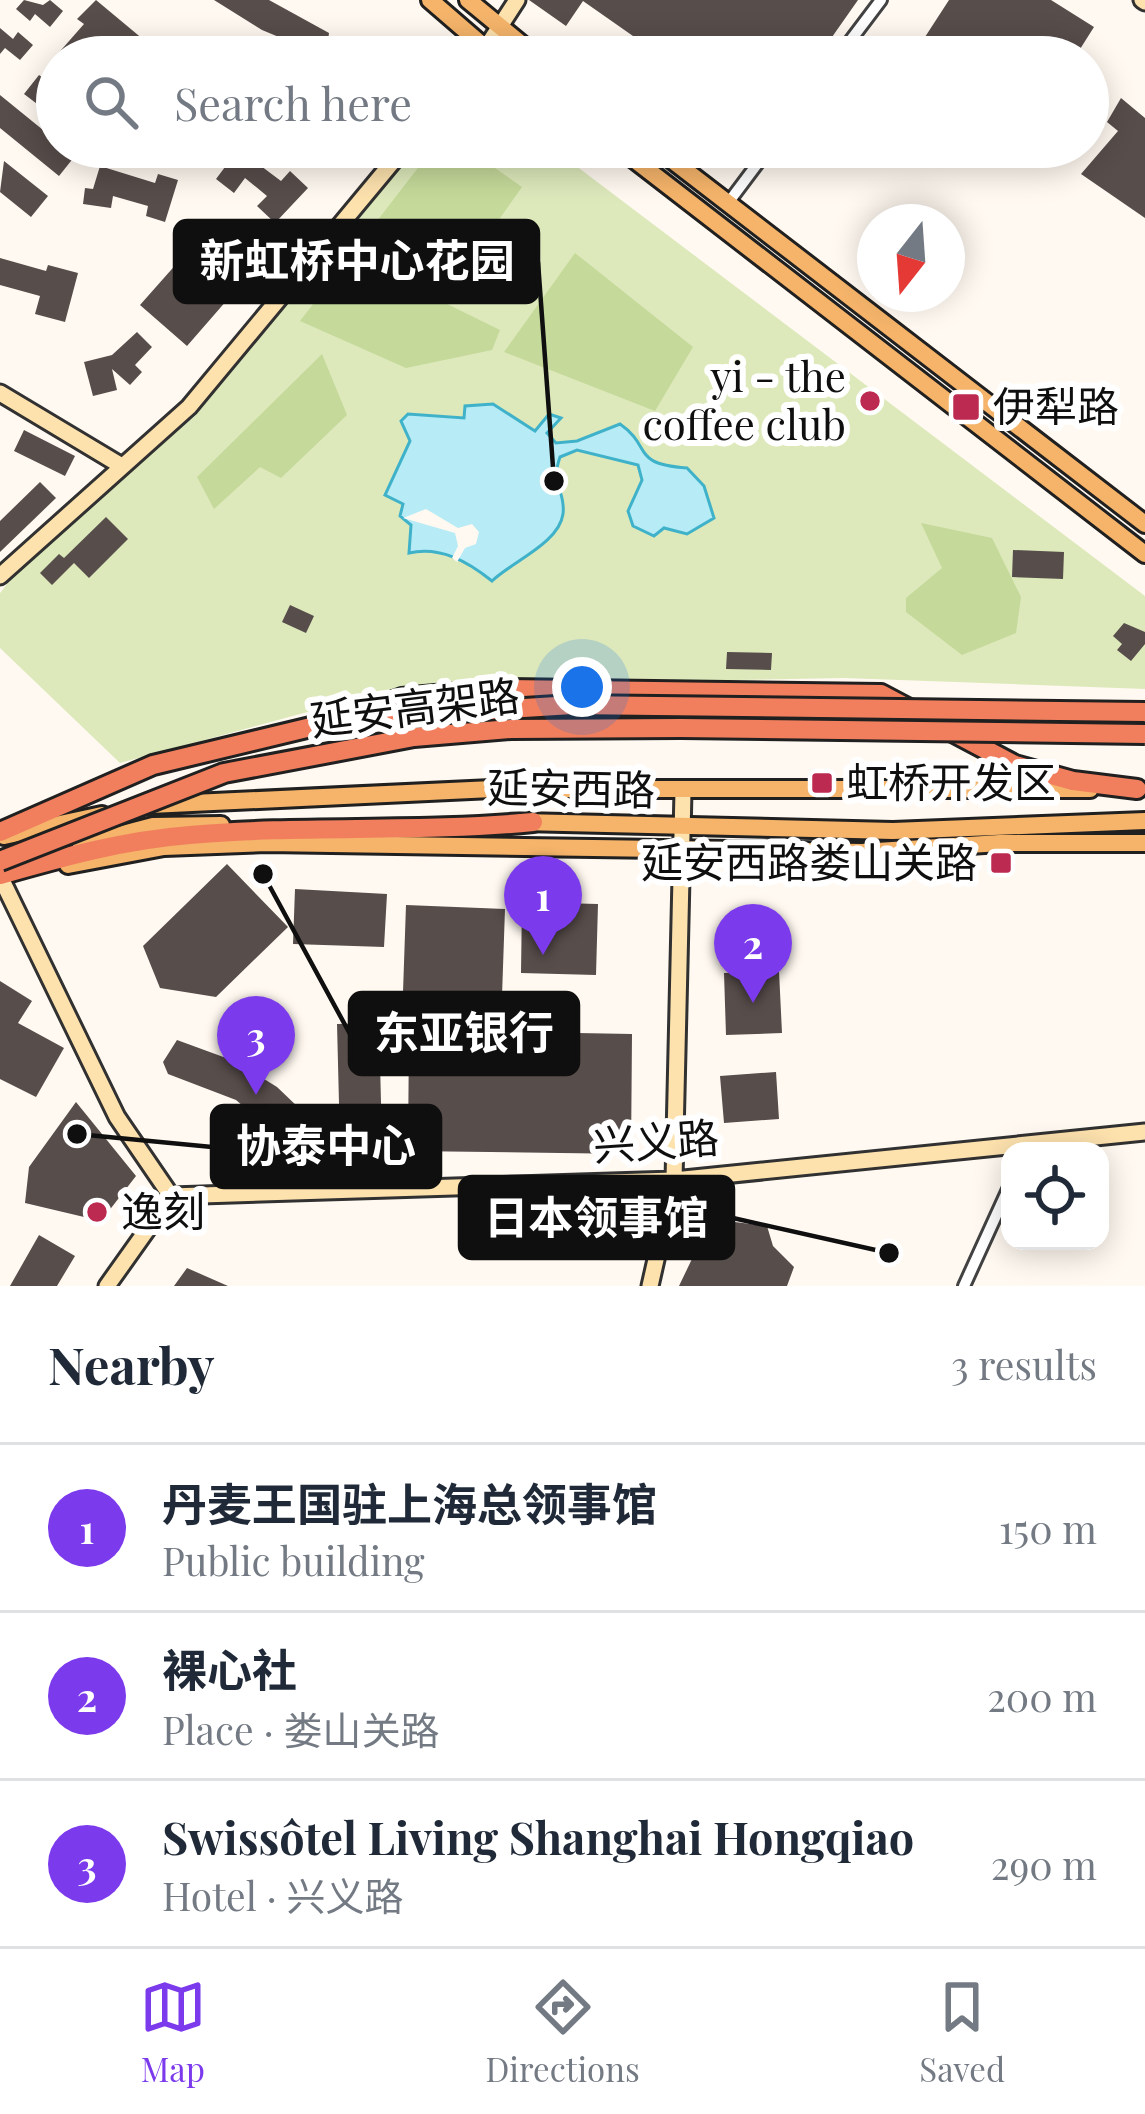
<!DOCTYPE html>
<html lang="en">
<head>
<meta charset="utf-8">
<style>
	:root { --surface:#fff; --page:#f6f6f7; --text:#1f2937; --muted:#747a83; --line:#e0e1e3; --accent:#7c3aed }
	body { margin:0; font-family:"Playfair Display","Noto Sans SC",serif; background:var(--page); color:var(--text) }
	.controls { position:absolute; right:36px; bottom:36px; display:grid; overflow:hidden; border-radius:24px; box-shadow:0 6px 30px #0003 }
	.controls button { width:108px; height:108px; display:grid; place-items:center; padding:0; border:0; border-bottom:3px solid var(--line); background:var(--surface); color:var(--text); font:60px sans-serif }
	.compass { position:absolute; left:857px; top:204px; width:108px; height:108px; border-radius:50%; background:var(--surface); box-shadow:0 6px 30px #0003; rotate:197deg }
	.you { position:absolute; left:582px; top:687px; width:42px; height:42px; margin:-30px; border:9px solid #fff; border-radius:50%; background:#1a73e8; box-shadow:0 0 0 18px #1a73e833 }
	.badge { display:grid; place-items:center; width:78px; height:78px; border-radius:50%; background:var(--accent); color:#fff; font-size:39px; font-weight:700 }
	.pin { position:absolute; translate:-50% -99px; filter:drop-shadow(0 3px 6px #0008) }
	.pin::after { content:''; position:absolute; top:63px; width:42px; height:36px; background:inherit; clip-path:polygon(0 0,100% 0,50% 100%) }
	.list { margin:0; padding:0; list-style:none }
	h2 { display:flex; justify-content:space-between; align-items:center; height:156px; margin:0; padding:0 48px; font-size:51px }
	h2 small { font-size:39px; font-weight:400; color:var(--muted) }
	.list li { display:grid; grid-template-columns:78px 1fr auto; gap:36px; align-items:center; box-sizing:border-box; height:168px; padding:0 48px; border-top:3px solid var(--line) }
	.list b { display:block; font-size:45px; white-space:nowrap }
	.list p { margin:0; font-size:39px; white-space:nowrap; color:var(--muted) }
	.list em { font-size:39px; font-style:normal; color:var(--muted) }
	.icon { flex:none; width:66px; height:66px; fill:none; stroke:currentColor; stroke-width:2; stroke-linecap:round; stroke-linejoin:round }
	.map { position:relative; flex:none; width:1145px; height:1286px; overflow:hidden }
	.search { position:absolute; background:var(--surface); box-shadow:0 6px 30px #0003; left:36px; right:36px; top:36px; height:132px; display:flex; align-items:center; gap:30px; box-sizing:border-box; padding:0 42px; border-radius:66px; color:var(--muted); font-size:45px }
	.sheet { height:660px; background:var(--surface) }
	nav { display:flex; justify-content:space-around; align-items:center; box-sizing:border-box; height:168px; border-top:3px solid var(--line); background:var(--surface); font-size:33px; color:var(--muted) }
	nav a { display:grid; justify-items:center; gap:6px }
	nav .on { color:var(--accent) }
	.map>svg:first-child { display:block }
</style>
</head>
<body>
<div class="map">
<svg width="1145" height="1286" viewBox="0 0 1145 1286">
	<rect width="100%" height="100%" fill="#fff9f1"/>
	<path fill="#dde9bb" d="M418,147H551L1145,596V689L844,678L403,686L120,763L0,648V593L38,544L194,417Z"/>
	<path fill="#c5d99a" d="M434,147H465L522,187L441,301L500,330L492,350L406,368L300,321Z
		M575,253L693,347L655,411L504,352Z
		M322,354L347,415L281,478L260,467L214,509L197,477Z
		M921,523L992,538L1021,597L1016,633L962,655L906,612V598L942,568Z"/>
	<path fill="#b7ebf5" stroke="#3fb2ca" stroke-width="3" d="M493,404L535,431L549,414L561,418L547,433L556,443L577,441L620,424C653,447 630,464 687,468L704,486L714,518L687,534L664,528L654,536L633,526L628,511L642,480L638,465L577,450L560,457C550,485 566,491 563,514C559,543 513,561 492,581C467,561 440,546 409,553L411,525L400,516L403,504L385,495L410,441L401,421L408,414L464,418L465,406Z"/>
	<path fill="#fff9f1" d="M426,509L458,528L472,524L479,532L476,544L465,548L457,562L452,558L458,546L455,533L403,518Z"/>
	<path fill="#574d4b" d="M24,0L43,5L50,0L63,11L50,27L35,14L30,21L16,9Z
		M96,0L156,50L150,57H55L84,24L77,19Z
		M214,0H269L329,33L327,48L315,52L262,30Z
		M529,0H858L818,57H663L583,1L566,26Z
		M949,0H1051L1094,27L1075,57H957L925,37Z
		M0,28L13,39L18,32L33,45L20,60L5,48L0,54Z
		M39,75L57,88V119L24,94Z
		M0,95L75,156L59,176L0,128Z
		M1121,98L1145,118V218L1081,174L1118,131L1107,122Z
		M240,147H258L265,152L257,163L281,181L290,171L308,188L275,223L257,206L267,196L245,178L234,193L216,179Z
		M4,161L48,196L31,217L0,192Z
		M100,166L155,183L158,174L178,180L165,222L146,216L148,206L113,196L111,208L83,204L85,188L93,189Z
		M202,235L248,276L187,346L140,305Z
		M0,258L46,271L48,265L78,273L65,322L35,314L40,296L0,285Z
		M137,332L152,347L135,365L142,372L130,385L112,369L117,390L93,396L84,362L112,355Z
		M24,430L75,456L65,476L14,451Z
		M40,482L56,498L0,552V521Z
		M106,517L128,539L89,578L74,563L52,585L40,573L59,554L64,558Z
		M1013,550L1064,552L1063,579L1012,577Z
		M290,605L314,616L306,633L282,622Z
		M1124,623L1145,632V644L1131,661L1117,650L1122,644L1113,636Z
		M727,652L772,653L771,670L726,669Z
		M227,864L288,927L216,997L160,988L143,946Z
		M295,889L387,894L384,947L293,944Z
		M522,902L598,904L596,975L521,973Z
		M406,905L505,909L502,996L403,992Z
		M779,971L782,1033L726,1035L724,973Z
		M0,981L32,1001L18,1023L64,1048L36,1097L0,1079Z
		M379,1023L382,1142L340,1143L337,1024Z
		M409,1030L632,1034L631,1154L408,1151Z
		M177,1040L237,1062L277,1087L321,1129L314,1135L318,1142L294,1150L236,1100L168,1074L163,1062Z
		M776,1072L779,1119L724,1123L720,1076Z
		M76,1102L136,1176L101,1221L25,1203L29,1167Z
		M735,1222L767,1226L773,1246L794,1267L787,1286H679L702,1238Z
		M39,1235L75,1256L57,1286H10Z
		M187,1268L228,1286H174Z"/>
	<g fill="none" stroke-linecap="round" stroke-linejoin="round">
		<g stroke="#424242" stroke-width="16">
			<path id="street" d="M838,57L881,0
				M728,203L770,147
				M964,1286L1010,1185"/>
		</g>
		<g stroke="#313131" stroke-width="21">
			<path id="secondary" d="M1142,0L1145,2
				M480,57L517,0
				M0,393L120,465
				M0,576L189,407L405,147
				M0,876L117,1117L171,1196
				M171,1196L674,1180L1145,1132
				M107,1286L171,1196
				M650,1286L674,1180L683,791"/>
		</g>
		<g stroke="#202020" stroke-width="22">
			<path id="primary" d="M430,0L496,57
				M468,0L537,57
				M618,147L1145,554
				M655,147L1145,524
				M150,805L492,789H1090
				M522,822L893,831L1145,821
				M4,836L102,815
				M81,845L153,826L221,825
				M68,865L164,847L267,843L862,852L1000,843H1145"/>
		</g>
		<g stroke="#202020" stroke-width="24">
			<path id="highway" d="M0,832L153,765L344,719L402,698L502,689L881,694L1015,765L1073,781L1137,789
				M0,875C63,857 125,840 190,835C305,825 419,833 533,822"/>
		</g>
		<use href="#street" stroke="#fff" stroke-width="10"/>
		<use href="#secondary" stroke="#fde2ae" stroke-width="15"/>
		<use href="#primary" stroke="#f5b46a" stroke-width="16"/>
		<use href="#highway" stroke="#f17f5d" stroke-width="18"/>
		<g stroke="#202020" stroke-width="24" stroke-linecap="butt">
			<path id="highway-bridge" d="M344,719L572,705L1145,712
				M0,861L224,773L414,737L511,729L681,728L1145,734"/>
		</g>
		<use href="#highway-bridge" stroke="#f17f5d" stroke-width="18"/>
	</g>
	<g fill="#bc2951" stroke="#fff" stroke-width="4.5">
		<circle cx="870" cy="401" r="12"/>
		<rect x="951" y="392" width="30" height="30" rx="6"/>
		<rect x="810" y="771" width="24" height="24" rx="6"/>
		<rect x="989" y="851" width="24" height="24" rx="6"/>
		<circle cx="97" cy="1212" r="12"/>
	</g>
	<g text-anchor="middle" stroke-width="12" stroke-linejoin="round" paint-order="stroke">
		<g font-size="42" fill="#0f0f0f" stroke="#fff" text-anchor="start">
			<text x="846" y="392" text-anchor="end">yi - the<tspan x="846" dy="48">coffee club</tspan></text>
			<text x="993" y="422">伊犁路</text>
			<text x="846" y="798">虹桥开发区</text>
			<text x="977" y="878" text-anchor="end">延安西路娄山关路</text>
			<text x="121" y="1227">逸刻</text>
		</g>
		<g font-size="42" fill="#0f0f0f" stroke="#fff">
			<text transform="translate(415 708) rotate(-7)" y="15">延安高架路</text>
			<text transform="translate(571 789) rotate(1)" y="15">延安西路</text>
			<text transform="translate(656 1142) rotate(-4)" y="15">兴义路</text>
		</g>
	</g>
	<path fill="none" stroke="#0f0f0f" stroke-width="4.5" d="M554 481L538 262M263 874L350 1034M77 1134L212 1147M889 1253L733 1218"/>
	<g fill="#0f0f0f" stroke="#fff" stroke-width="4.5">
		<circle cx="554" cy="481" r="12"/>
		<circle cx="263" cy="874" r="12"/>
		<circle cx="77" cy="1134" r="12"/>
		<circle cx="889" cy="1253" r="12"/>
	</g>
	<g fill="#0f0f0f" stroke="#0f0f0f" stroke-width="4.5">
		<rect x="175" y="221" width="363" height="81" rx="12"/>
		<rect x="350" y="993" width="228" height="81" rx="12"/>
		<rect x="212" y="1106" width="228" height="81" rx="12"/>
		<rect x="460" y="1177" width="273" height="81" rx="12"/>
	</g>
	<g font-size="45" text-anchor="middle" font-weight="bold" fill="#fff">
		<text x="357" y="277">新虹桥中心花园</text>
		<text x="464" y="1049">东亚银行</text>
		<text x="326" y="1162">协泰中心</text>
		<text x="596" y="1234">日本领事馆</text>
	</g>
</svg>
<div class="controls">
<button><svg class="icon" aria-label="locate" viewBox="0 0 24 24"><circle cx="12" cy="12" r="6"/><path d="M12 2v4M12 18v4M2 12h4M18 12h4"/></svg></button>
</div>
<svg class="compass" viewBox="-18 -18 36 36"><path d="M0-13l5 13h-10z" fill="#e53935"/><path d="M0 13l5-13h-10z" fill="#747a83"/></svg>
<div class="you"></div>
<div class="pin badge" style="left:543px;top:955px">1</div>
<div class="pin badge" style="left:753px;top:1003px">2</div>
<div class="pin badge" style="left:256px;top:1095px">3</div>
<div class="search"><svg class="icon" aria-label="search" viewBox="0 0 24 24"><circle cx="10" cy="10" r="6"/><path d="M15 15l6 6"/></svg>Search here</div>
</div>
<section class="sheet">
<h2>Nearby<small>3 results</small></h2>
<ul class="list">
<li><span class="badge">1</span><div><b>丹麦王国驻上海总领事馆</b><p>Public building</p></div><em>150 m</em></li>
<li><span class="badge">2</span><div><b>裸心社</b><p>Place · 娄山关路</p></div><em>200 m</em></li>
<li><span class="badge">3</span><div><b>Swissôtel Living Shanghai Hongqiao</b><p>Hotel · 兴义路</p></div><em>290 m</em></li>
</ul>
</section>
<nav>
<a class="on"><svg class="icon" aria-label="map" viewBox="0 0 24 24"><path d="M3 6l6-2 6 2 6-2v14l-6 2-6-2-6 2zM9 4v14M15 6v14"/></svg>Map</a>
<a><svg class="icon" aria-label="directions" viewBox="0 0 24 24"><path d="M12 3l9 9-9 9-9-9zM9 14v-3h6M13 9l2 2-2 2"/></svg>Directions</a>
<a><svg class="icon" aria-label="saved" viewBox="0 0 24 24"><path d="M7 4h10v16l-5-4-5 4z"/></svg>Saved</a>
</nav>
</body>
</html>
